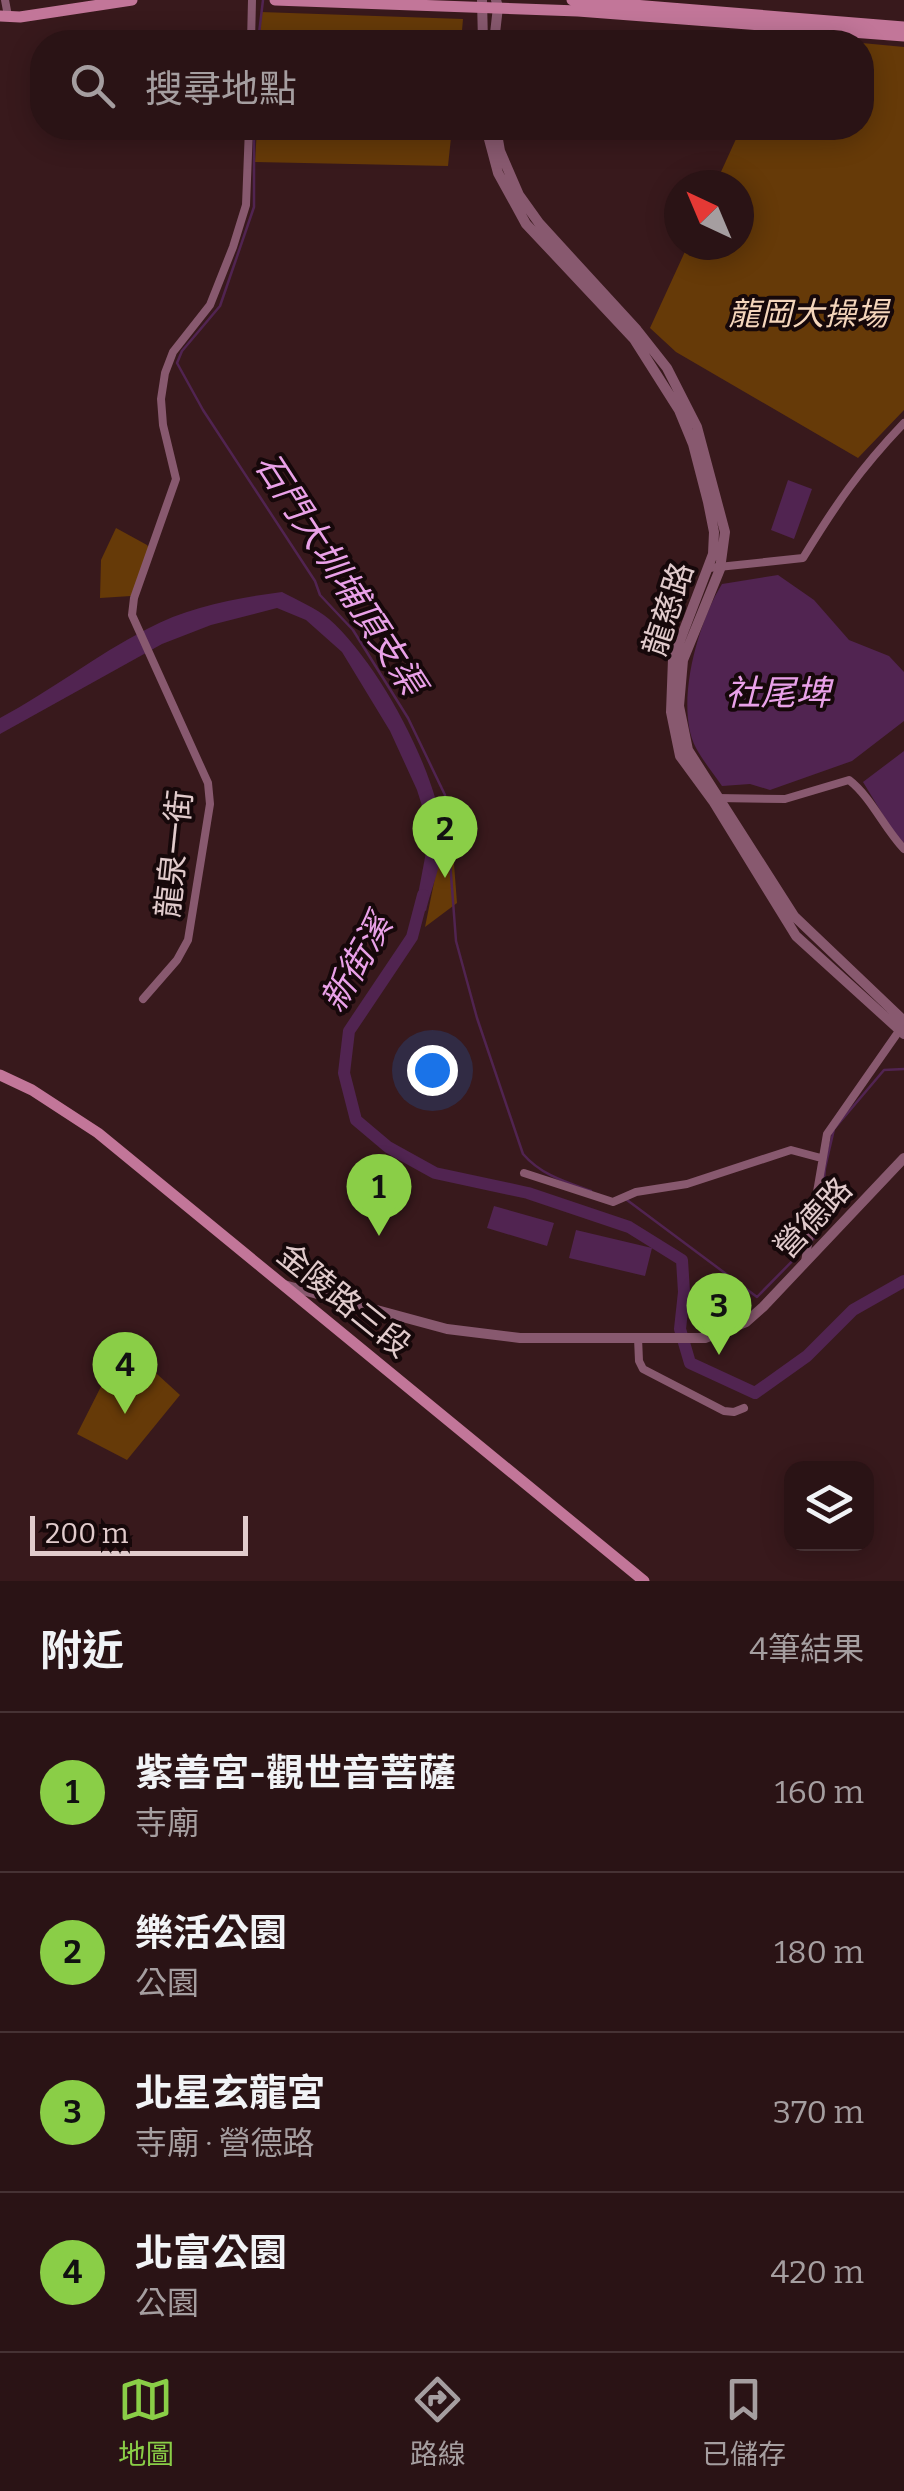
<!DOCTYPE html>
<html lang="zh-TW">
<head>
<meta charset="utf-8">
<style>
	:root { --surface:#2a1315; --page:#321c1e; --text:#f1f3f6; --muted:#a59ea0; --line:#463234; --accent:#8ace47 }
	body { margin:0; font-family:Bitter,"Noto Sans TC",serif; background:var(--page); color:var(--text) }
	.controls { position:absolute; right:30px; bottom:30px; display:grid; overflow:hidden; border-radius:20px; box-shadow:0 5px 25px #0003 }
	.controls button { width:90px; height:90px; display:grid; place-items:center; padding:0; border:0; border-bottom:2px solid var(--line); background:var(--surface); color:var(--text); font:50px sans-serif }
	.compass { position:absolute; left:664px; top:170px; width:90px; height:90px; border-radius:50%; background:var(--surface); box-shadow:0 5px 25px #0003; rotate:316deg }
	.scale { position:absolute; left:30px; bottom:25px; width:218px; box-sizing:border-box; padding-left:10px; border:5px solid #e1cbcc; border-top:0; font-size:28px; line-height:35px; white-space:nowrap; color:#e1cbcc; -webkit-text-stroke:8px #16080a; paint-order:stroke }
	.you { position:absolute; left:432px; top:1070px; width:35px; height:35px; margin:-25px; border:8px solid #fff; border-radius:50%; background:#1a73e8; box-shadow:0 0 0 15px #1a73e833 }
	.badge { display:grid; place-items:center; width:65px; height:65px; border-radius:50%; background:var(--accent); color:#111; font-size:32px; font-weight:700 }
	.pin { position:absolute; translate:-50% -82px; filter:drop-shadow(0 2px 5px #0008) }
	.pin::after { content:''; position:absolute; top:52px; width:35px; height:30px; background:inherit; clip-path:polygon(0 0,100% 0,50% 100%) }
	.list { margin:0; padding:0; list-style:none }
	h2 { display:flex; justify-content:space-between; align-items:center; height:130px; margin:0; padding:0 40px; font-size:42px }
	h2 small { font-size:32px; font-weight:400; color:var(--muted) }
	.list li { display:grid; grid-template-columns:65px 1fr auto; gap:30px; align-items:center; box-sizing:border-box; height:160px; padding:0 40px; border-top:2px solid var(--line) }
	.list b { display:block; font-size:38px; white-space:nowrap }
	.list p { margin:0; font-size:32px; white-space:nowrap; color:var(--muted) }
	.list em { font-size:32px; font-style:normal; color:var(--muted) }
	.icon { flex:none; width:55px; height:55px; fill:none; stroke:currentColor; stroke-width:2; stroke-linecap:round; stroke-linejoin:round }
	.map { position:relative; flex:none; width:904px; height:1581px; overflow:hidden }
	.search { position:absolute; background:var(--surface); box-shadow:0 5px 25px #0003; left:30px; right:30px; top:30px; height:110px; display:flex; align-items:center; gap:25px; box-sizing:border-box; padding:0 35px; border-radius:40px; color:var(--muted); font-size:38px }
	.sheet { height:770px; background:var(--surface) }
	nav { display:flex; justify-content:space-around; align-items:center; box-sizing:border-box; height:140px; border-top:2px solid var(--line); background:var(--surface); font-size:28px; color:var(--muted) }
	nav a { display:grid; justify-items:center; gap:5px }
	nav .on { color:var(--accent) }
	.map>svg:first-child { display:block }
</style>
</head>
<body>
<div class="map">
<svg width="904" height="1581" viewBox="0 0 904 1581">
	<rect width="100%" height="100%" fill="#38191c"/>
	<path fill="#663a08" d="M261,12L463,19L461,42H260Z
		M862,43L904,47V410L858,458L676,352L650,328L688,245H739V185H715L741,128H862Z
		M257,128H452L448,166L255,162Z
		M116,528L147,545L150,550L131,596L100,598L101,560Z
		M453,851L457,903L425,927L440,853Z
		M123,1343L180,1395L127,1460L77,1434Z"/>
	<path fill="#512451" d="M788,480L812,489L794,539L771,530Z
		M778,575L814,600L849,640L889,656L904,672V721L852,761L770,790L750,784L722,786C714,774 703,761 696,748C674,706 698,622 722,584Z
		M282,592C297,600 316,608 329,619C378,662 437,771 443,836C444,859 431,889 426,911L416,905L430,831L417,790L390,731L342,652L306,620L277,608L211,625L162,644L0,734V718C51,691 96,655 147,629C188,607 236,598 282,592Z
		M904,751V843L897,838L863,782Z
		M494,1206L554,1223L547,1246L487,1228Z
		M576,1230L652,1248L645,1276L569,1258Z"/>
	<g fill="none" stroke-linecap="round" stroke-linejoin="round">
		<path stroke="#512451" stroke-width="2.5" d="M258,42L263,0
			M254,128V207L220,306L182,351L177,363L203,410L315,581L320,595L353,630L408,718L445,795L456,941L477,1018L523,1154C541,1175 566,1182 591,1191
			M627,1200L757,1297L806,1247
			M811,1241L819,1233L825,1168L834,1129L884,1070L904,1069"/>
		<path stroke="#512451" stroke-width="12" d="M423,895L412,937L349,1031L344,1073L356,1120L388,1147L435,1173L528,1193L629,1227L682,1260L684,1292L680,1329L690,1363L755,1393L807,1356L853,1310L904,1281"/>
		<path stroke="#88596f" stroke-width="8" d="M5,0L8,16
			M251,42L252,0
			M709,568L803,558C836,504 860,469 904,423
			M717,798L785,799L849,780C871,797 884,828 904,849
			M143,999L177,960L188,940L210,804L208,783L132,615L134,598L176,479L163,425L161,399L165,373L173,352L210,305L233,247L246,205L249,128
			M524,1173L613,1202L636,1192L687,1184L791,1150L821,1158
			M805,1262L827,1134L901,1028
			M638,1338L639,1361L643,1369L724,1411L734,1412L744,1408"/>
		<path stroke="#88596f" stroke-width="10" d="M482,0L483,42
			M494,42L498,7L496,0
			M486,128L498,173L526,224L634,339L679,410L693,444L708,502L714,532L713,554L673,659L671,712L680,756L713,801L796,936L904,1034
			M496,128L500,151L519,195L539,223L637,330L667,368L697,427L725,532L720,569L683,660L679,706L688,750L794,916L904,1021
			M284,1285L447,1329L520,1338H705L746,1322L763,1307L904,1158"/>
		<path stroke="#c27699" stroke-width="11" d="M275,0L578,11L904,36
			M572,0L904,27
			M0,16L20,17L132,0
			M0,1075L32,1090L98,1133L644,1581"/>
	</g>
	<g text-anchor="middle" stroke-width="8" stroke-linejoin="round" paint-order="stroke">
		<g font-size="32" font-style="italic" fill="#f4d5bb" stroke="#16080a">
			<text x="808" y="325">龍岡大操場</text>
		</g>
		<g font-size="32" fill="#e1cbcc" stroke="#16080a">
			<text transform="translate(668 609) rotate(-72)" y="11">龍慈路</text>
			<text transform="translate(174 854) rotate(-84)" y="11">龍泉一街</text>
			<text transform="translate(813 1218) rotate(-47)" y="11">營德路</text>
			<text transform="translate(344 1300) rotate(39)" y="11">金陵路三段</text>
		</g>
		<g font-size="35" font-style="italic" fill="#e9a1e8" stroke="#16080a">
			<text transform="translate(340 574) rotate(57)" y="12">石門大圳埔頂支渠</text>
			<text x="778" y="705">社尾埤</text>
			<text transform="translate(356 963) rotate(-60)" y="12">新街溪</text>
		</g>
	</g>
</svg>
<div class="controls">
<button><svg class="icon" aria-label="layers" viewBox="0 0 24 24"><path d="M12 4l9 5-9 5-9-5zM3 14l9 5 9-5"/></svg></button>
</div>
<svg class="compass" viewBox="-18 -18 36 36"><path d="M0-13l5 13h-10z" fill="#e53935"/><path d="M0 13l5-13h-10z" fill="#a59ea0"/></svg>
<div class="scale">200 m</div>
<div class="you"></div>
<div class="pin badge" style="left:379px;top:1236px">1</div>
<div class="pin badge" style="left:445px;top:878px">2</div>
<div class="pin badge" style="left:719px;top:1355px">3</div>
<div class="pin badge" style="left:125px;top:1414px">4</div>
<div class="search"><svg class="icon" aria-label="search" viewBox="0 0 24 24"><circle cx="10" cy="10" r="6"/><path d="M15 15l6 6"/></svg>搜尋地點</div>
</div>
<section class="sheet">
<h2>附近<small>4筆結果</small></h2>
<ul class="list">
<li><span class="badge">1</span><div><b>紫善宮-觀世音菩薩</b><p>寺廟</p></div><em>160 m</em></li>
<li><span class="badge">2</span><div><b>樂活公園</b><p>公園</p></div><em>180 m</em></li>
<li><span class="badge">3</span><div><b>北星玄龍宮</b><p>寺廟 · 營德路</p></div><em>370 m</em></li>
<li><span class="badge">4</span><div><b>北富公園</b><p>公園</p></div><em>420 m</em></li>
</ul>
</section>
<nav>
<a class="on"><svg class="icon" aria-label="map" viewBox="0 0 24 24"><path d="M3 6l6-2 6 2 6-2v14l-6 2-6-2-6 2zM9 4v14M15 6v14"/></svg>地圖</a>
<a><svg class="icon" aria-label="directions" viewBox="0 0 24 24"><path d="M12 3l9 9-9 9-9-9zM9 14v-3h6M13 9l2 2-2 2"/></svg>路線</a>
<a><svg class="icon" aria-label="saved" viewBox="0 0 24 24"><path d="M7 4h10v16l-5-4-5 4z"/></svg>已儲存</a>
</nav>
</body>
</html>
